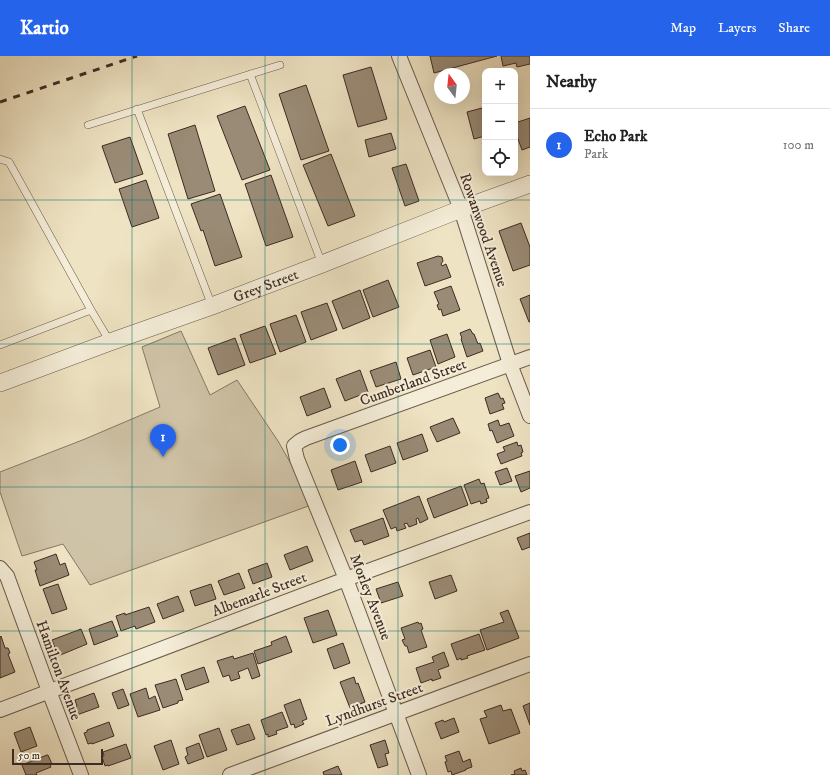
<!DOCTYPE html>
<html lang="en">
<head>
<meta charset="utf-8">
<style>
	:root { --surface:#fff; --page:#f2f2f2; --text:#222; --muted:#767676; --line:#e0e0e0; --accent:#2563eb }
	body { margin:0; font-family:"IM FELL DW Pica",serif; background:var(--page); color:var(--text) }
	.controls { position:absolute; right:12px; top:12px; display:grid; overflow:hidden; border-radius:8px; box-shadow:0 4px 16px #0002 }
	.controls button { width:36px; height:36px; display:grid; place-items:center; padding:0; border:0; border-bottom:1px solid var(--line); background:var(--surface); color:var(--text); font:20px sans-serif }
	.compass { position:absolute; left:434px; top:12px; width:36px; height:36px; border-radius:50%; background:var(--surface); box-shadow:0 4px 16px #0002; rotate:345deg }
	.scale { position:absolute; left:12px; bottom:10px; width:91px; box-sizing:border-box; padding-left:4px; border:2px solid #3e2b23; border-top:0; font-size:11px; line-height:14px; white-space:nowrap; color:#3e2b23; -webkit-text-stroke:3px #f4edd8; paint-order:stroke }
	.you { position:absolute; left:340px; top:389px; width:14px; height:14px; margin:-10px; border:3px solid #fff; border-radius:50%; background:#1a73e8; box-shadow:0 0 0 6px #1a73e833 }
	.badge { display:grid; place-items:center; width:26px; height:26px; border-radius:50%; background:var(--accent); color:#fff; font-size:13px; font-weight:700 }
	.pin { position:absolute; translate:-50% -33px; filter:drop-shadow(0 1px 2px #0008) }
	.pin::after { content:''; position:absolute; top:21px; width:14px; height:12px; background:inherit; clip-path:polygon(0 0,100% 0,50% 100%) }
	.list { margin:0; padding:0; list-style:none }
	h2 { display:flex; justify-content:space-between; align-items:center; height:52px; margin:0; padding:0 16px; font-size:17px }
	h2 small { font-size:13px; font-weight:400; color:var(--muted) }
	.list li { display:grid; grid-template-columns:26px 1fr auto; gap:12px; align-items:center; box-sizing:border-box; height:72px; padding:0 16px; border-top:1px solid var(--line) }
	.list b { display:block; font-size:15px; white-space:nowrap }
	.list p { margin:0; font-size:13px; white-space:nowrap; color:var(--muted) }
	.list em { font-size:13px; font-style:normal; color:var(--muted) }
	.icon { flex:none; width:22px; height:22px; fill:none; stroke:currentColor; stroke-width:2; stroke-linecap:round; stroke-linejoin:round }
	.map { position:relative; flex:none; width:530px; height:719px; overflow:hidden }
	header { display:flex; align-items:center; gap:24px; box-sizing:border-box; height:56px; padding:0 20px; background:var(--accent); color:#fff }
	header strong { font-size:19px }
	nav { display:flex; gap:22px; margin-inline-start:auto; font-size:14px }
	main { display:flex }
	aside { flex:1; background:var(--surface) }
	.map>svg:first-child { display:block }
</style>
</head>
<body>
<header>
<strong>Kartio</strong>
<nav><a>Map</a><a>Layers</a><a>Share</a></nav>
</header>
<main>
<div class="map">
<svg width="530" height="719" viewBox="0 0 530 719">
	<rect width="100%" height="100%" fill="#eee3c3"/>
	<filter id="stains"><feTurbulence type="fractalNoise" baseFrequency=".005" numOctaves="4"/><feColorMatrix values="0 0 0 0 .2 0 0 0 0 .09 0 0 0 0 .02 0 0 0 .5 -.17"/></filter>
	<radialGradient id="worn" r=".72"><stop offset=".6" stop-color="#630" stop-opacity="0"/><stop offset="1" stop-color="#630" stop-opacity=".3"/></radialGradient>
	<path fill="#d0c4a8" stroke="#877866" d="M181,275L210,339L237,324L278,385L314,448L90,529L63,488L22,500L0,436V416L85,383L160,351L142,291Z"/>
	<path fill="#9a8b76" stroke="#3e2b23" d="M430,0H497L434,17Z
		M501,0H530V8L517,11L516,7L503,10Z
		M371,11L387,63L358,71L343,19Z
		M306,29L329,95L301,104L279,38Z
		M245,50L270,114L242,124L217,60Z
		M482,52L485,65V80L474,83L467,56Z
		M530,62V91L522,94L515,75V67Z
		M195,69L215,135L188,143L168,78Z
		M391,77L396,93L369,101L365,84Z
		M130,81L143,118L115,127L102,90Z
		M331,98L355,160L328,170L303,109Z
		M406,108L419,145L405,150L392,112Z
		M271,119L293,181L266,190L245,128Z
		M146,124L159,162L132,171L119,133Z
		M220,138L242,201L215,210L203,174L201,175L191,148Z
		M521,167L530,191V209L513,215L499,175Z
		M438,200L442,201L443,205L441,208L442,210L446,208L451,221L425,230L417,207Z
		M388,224L399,251L373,261L363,234Z
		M451,230L460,254L443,260L441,253L439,254L437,249L439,248L434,236Z
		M360,234L370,262L343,273L332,245Z
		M530,239V266H529L520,243Z
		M327,247L337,274L311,284L301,256Z
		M296,259L306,286L280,296L270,268Z
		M265,270L276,298L250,307L240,279Z
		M470,273L473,278H474L478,288L480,287L483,295L467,301L461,283L462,282L460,277Z
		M447,278L455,301L438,308L430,284Z
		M235,282L245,309L218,319L208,292Z
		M430,294L436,311L413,319L407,302Z
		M396,306L401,323L376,331L370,315Z
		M360,314L368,336L345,345L336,323Z
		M324,332L331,351L307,360L300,341Z
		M498,337L501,343L503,342L505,347L502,348L504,353L490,358L485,342Z
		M453,362L460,377L437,386L430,371Z
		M498,364L500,370L509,367L514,380L497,387L492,374L490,375L488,368Z
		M422,378L428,395L403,404L397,387Z
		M517,386L518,390L521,389L523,396L521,397L522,400L501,408L497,398L505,395L503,391Z
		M390,390L396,407L371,416L365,399Z
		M355,405L362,426L338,434L331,414Z
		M507,412L512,425L500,429L495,416Z
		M530,415V432L521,436L515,420Z
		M479,423L481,428L484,427L489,442L486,443L487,446L481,448L480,445L471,448L464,429Z
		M461,430L468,449L434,462L427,443Z
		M419,440L428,463L420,467L418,462L416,463L417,468L409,471L407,467L404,468L406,472L397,475L396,471L391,473L383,454Z
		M383,462L389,480L364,489L362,484L355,486L350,474Z
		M530,477V491L522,494L517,482Z
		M307,490L313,505L290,514L284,499Z
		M56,498L60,509L65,507L69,519L40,530L35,514H37L34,506Z
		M267,507L272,521L253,528L248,514Z
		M239,517L245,532L224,539L218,525Z
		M451,519L457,535L435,543L429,526Z
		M398,526L403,540L381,547L376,533Z
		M58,528L67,553L52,558L43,533Z
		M211,528L216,543L195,550L190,535Z
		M178,540L184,555L163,563L157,548Z
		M149,551L155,566L136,573L135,570L121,575L116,560L125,557V559Z
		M328,554L337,579L313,587L304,562Z
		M508,554L519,582L487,594L480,574L504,566L500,557Z
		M112,565L118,580L94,589L89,573Z
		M418,566L419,568L421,567L423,573L421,574L427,591L409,597L407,590H405L402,584L405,583L401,572Z
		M81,573L87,588L58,600L52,584Z
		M479,578L485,594L467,600L468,602L461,604V602L457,604L451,588Z
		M1,580L5,592H8L10,597L8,598L15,616L0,622V581Z
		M286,580L292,596L258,608L254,595L272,589L271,586Z
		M343,587L350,607L334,613L327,593Z
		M444,596L449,610L438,614L441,622L432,625V623L421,627L416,612L434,606L432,601Z
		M253,597L260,620L252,623L248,612L238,616L240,622L231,625L229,619L223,621L217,605L233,600L234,603Z
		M204,611L209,626L186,634L181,619Z
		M354,621L356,628L358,627L365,646L350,652L340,626Z
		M176,623L183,644L178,645V647L163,652L155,629Z
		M146,632L149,643L155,640L160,654L138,661L130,638Z
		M123,633L129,649L118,653L112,637Z
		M94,637L99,651L74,660L71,653L77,650L75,644Z
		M300,643L307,663L302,665L304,668L295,672L294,668L291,669L284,649Z
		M530,647V669L523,650Z
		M501,649L503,655L511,653L520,677L489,688L480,663L487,661L484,655Z
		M282,656L288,671L276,675L277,678L268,681V678L266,679L261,664Z
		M454,662L459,676L441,683L435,667L443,664L444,666Z
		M109,666L114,680L92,688V687L88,688L84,677L87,676V674Z
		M249,668L255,683L237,689L231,674Z
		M30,671L37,690L21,696L14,677Z
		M219,672L227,694L207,701L199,679Z
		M171,684L179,708L163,714L154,690Z
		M385,684L389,697L385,698L388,709L378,712L370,689Z
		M199,687L204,702L188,708L185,701L188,699L186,692Z
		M126,688L131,702L108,710V709L105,710L102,701L104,700L103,696Z
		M459,695L463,706L470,703L472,711L466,713V714L452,719L451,715L448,716L445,706L447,705L445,700Z
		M47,699H48L52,708L50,709L51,711L36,717L37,719H26L22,709Z
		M338,710L342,719H324L323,716Z
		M521,712L522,715L525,714L527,719H511L515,718L514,715Z"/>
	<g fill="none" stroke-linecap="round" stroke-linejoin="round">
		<g stroke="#6a594b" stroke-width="8">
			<path id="service" d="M250,18L322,208
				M137,53L212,250
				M88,69L280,9
				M0,103L9,106L91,254L110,286
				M0,289L91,254"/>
		</g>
		<g stroke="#6a594b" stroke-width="16">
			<path id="minor" d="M399,0L461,153L510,308L530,360
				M0,512L7,520L49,635L81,719
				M0,654L346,523L530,456
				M230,719L530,608
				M419,719L346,523L297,403L294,390L300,385L306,382L530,301"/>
		</g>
		<g stroke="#6a594b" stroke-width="18">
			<g id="tertiary">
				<path id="s1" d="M0,327L110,286L212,250L322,208L461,153L530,128"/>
			</g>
		</g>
		<use href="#service" stroke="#f4edd8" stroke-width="7"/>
		<use href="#minor" stroke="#f4edd8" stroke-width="14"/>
		<use href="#tertiary" stroke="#f4edd8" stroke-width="17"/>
		<path stroke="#3e2b23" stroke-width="3" stroke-dasharray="7 7" stroke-linecap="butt" d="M0,46L137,0"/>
	</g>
	<path fill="none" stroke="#0f766e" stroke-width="1" stroke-opacity="0.55" d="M132,0V719M265,0V719M398,0V719M0,144H530M0,288H530M0,431H530M0,575H530"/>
	<g text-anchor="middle" stroke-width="4" stroke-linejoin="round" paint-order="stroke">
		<g font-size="15" fill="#3e2b23" stroke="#f4edd8">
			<text transform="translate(484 174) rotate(71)" y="5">Rowanwood Avenue</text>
			<text dy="5" stroke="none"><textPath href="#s1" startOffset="283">Grey Street</textPath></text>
			<text transform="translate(413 326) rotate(-20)" y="5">Cumberland Street</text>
			<text transform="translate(259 538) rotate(-21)" y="5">Albemarle Street</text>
			<text transform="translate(371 541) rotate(69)" y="5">Morley Avenue</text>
			<text transform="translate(59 614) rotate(70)" y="5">Hamilton Avenue</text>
			<text transform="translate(374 648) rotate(-20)" y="5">Lyndhurst Street</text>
		</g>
	</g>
	<rect width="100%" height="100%" filter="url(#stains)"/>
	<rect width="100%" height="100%" fill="url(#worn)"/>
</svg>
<div class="controls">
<button>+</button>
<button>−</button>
<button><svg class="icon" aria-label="locate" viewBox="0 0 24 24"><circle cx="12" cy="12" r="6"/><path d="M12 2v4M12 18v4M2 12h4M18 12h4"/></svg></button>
</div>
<svg class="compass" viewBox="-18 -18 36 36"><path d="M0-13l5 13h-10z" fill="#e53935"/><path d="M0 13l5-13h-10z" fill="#767676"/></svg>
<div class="scale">50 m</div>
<div class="you"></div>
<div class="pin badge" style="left:163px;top:401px">1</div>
</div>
<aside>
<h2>Nearby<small></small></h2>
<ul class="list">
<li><span class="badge">1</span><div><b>Echo Park</b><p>Park</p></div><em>100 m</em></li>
</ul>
</aside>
</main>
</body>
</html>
